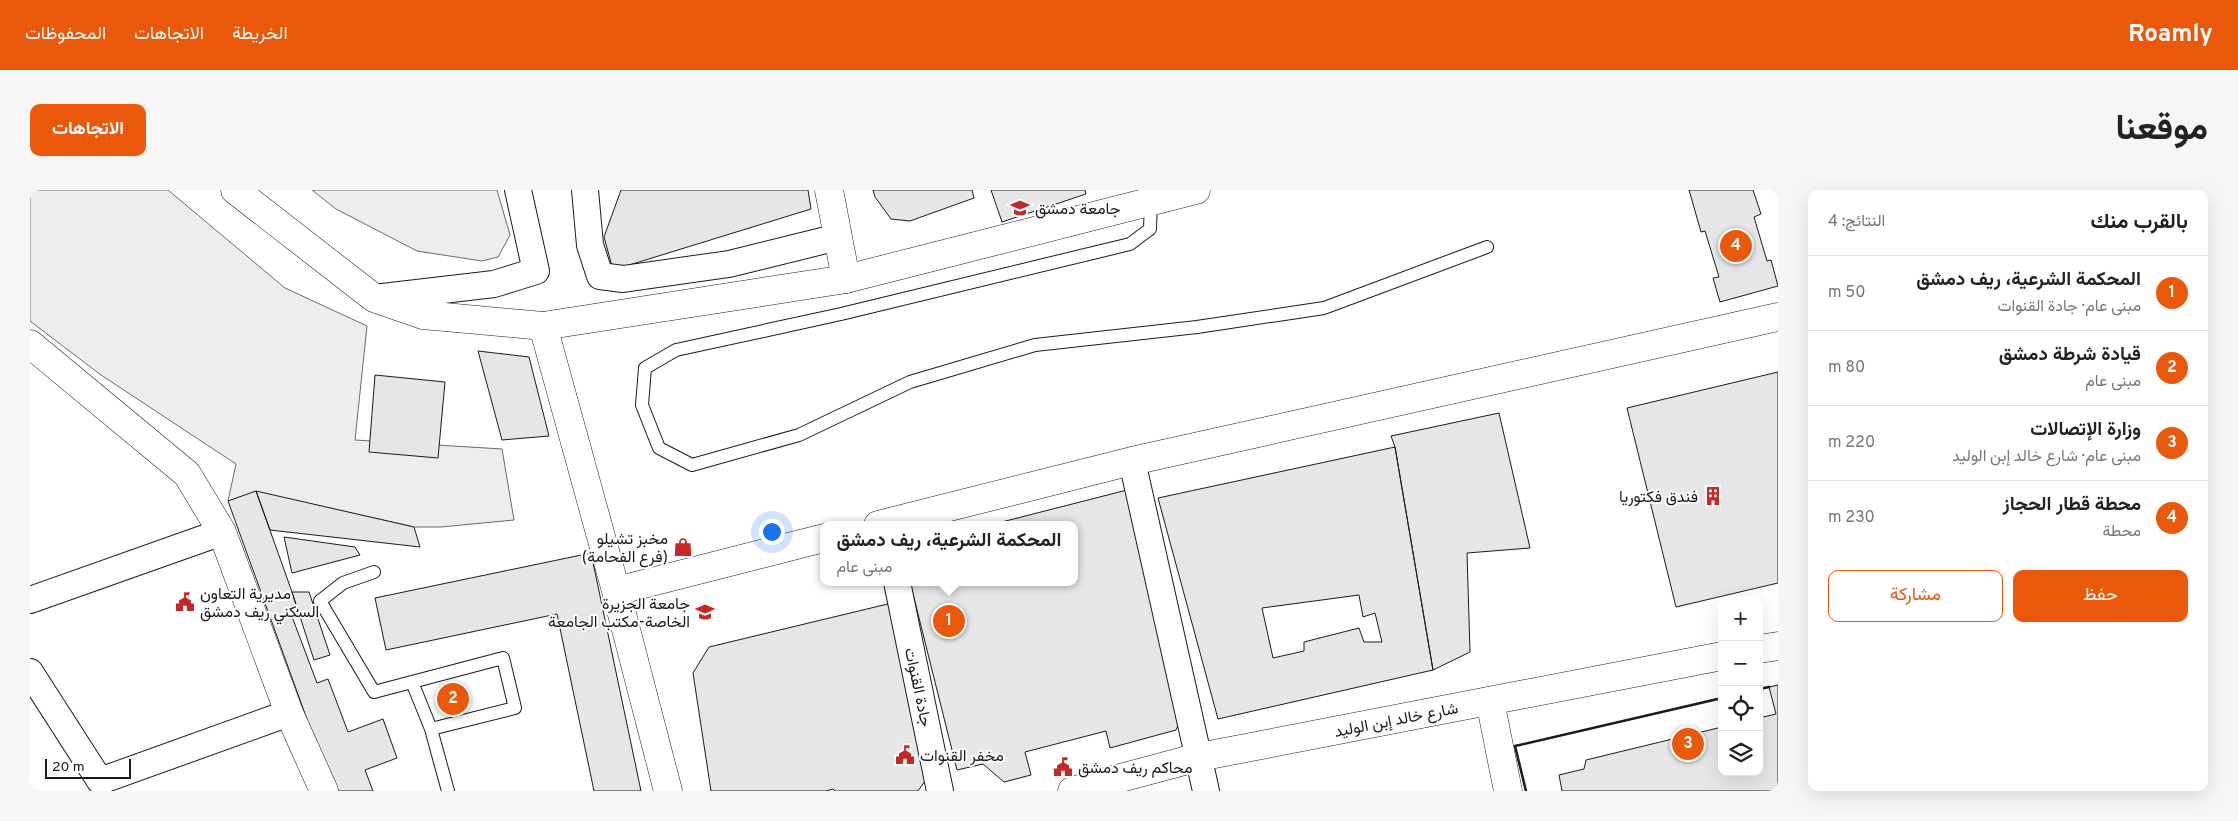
<!DOCTYPE html>
<html lang="ar">
<head>
<meta charset="utf-8">
<style>
	:root { --surface:#fff; --page:#f6f6f6; --text:#222; --muted:#767676; --line:#e0e0e0; --accent:#ea580c }
	body { margin:0; font-family:Overpass,Vazirmatn,sans-serif; background:var(--page); color:var(--text); direction:rtl }
	.controls { position:absolute; right:15px; bottom:15px; display:grid; overflow:hidden; border-radius:10px; box-shadow:0 5px 20px #0002 }
	.controls button { width:45px; height:45px; display:grid; place-items:center; padding:0; border:0; border-bottom:1px solid var(--line); background:var(--surface); color:var(--text); font:25px sans-serif }
	.scale { position:absolute; left:15px; bottom:12px; width:86px; box-sizing:border-box; padding-left:5px; border:2px solid #1a1a1a; border-top:0; font-size:14px; line-height:18px; white-space:nowrap; color:#1a1a1a; -webkit-text-stroke:4px #fff; paint-order:stroke }
	.you { position:absolute; left:741px; top:341px; width:18px; height:18px; margin:-12px; border:4px solid #fff; border-radius:50%; background:#1a73e8; box-shadow:0 0 0 8px #1a73e833 }
	.badge { display:grid; place-items:center; width:32px; height:32px; border-radius:50%; background:var(--accent); color:#fff; font-size:16px; font-weight:700 }
	.pin { position:absolute; translate:-50% -50%; border:2px solid #fff; box-shadow:0 1px 5px #0006 }
	.popup { position:absolute; left:790px; top:331px; width:258px; height:65px; box-sizing:border-box; display:grid; place-content:center; border-radius:10px; background:var(--surface); filter:drop-shadow(0 1px 4px #0005); font-size:16px; white-space:nowrap; color:var(--muted) }
	.popup b { font-size:19px; color:var(--text) }
	.popup::after { content:''; position:absolute; left:50%; top:100%; margin-left:-10px; border:10px solid transparent; border-top-color:var(--surface) }
	.list { margin:0; padding:0; list-style:none }
	h2 { display:flex; justify-content:space-between; align-items:center; height:65px; margin:0; padding:0 20px; font-size:21px }
	h2 small { font-size:16px; font-weight:400; color:var(--muted) }
	.list li { display:grid; grid-template-columns:32px 1fr auto; gap:15px; align-items:center; box-sizing:border-box; height:75px; padding:0 20px; border-top:1px solid var(--line) }
	.list b { display:block; font-size:19px; white-space:nowrap }
	.list p { margin:0; font-size:16px; white-space:nowrap; color:var(--muted) }
	.list em { font-size:16px; font-style:normal; color:var(--muted) }
	.actions { display:flex; gap:10px; padding:15px 20px }
	.actions a { flex:1; padding:11px 0; border:1px solid var(--accent); border-radius:10px; text-align:center; font-size:18px; color:var(--accent) }
	.actions .main { background:var(--accent); color:#fff }
	.icon { flex:none; width:28px; height:28px; fill:none; stroke:currentColor; stroke-width:2; stroke-linecap:round; stroke-linejoin:round }
	.map { position:relative; flex:none; width:1748px; height:601px; overflow:hidden; direction:ltr; border-radius:10px }
	header { display:flex; align-items:center; gap:30px; box-sizing:border-box; height:70px; padding:0 25px; background:var(--accent); color:#fff }
	header strong { font-size:24px }
	nav { display:flex; gap:28px; margin-inline-start:auto; font-size:18px }
	.intro { display:flex; align-items:center; justify-content:space-between; box-sizing:border-box; height:120px; padding:0 30px }
	h1 { margin:0; font-size:35px }
	.button { padding:12px 22px; border-radius:10px; background:var(--accent); color:#fff; font-size:18px; font-weight:700 }
	main { display:flex; gap:30px; padding:0 30px }
	aside { flex:1; background:var(--surface); border-radius:10px; box-shadow:0 5px 20px #0002 }
	.map>svg:first-child { display:block }
</style>
</head>
<body>
<header>
<strong>Roamly</strong>
<nav><a>الخريطة</a><a>الاتجاهات</a><a>المحفوظات</a></nav>
</header>
<div class="intro"><h1>موقعنا</h1><a class="button">الاتجاهات</a></div>
<main>
<aside>
<h2>بالقرب منك<small>النتائج: 4</small></h2>
<ul class="list">
<li><span class="badge">1</span><div><b>المحكمة الشرعية، ريف دمشق</b><p>مبنى عام · جادة القنوات</p></div><em>50 m</em></li>
<li><span class="badge">2</span><div><b>قيادة شرطة دمشق</b><p>مبنى عام</p></div><em>80 m</em></li>
<li><span class="badge">3</span><div><b>وزارة الإتصالات</b><p>مبنى عام · شارع خالد إبن الوليد</p></div><em>220 m</em></li>
<li><span class="badge">4</span><div><b>محطة قطار الحجاز</b><p>محطة</p></div><em>230 m</em></li>
</ul>
<div class="actions"><a class="main">حفظ</a><a>مشاركة</a></div>
</aside>
<div class="map">
<svg width="1748" height="601" viewBox="0 0 1748 601">
	<rect width="100%" height="100%" fill="#fff"/>
	<path fill="#ededed" stroke="#6a6a6a" d="M0,0H138L255,98L337,136L325,250L472,259L484,330L411,337H384L226,302L198,311L206,274L71,185L0,131Z
		M282,0H467L480,45L468,67L452,71L387,61L306,19Z"/>
	<path fill="#e6e6e6" stroke="#1a1a1a" fill-rule="evenodd" d="M591,0H778L781,19L583,80L574,47Z
		M843,0H942L944,8L880,31L861,29L845,7Z
		M961,0H1055L1056,4L972,32Z
		M1659,0H1723L1731,24L1724,27L1737,71L1741,70L1748,96L1690,112L1683,88L1689,87L1675,41L1671,42Z
		M448,161L499,167L519,246L472,250Z
		M1748,182V393L1646,417L1597,218Z
		M345,185L415,192L408,268L339,262Z
		M1469,223L1500,358L1437,363L1440,462L1403,480L1365,257L1361,246Z
		M1365,257L1403,480L1188,529L1128,308ZM1329,405L1333,427L1345,423L1352,452H1334L1329,438L1274,452V461L1243,468L1232,418Z
		M1097,300L1153,524L1146,540L1080,558L1076,541L995,562L1001,585L974,592L953,574L927,580L880,392H1044V335H960Z
		M226,301L384,337L390,357L240,340Z
		M226,301L262,402L268,421L261,424L287,493L298,489L318,542L353,529L367,568L335,580L343,601H303L198,311Z
		M254,347L325,357L330,365L262,383Z
		M561,363L611,601H564L527,424L356,460L345,408Z
		M262,402H279L300,465L284,470Z
		M866,412L897,588L888,601H805L803,599L796,601H681L663,483L679,457Z
		M1748,495V601H1532L1529,585L1554,579L1556,570L1692,537V582H1729V528L1746,524L1739,497Z"/>
	<g fill="none" stroke-linecap="round" stroke-linejoin="round">
		<g stroke="#1a1a1a" stroke-width="14">
			<path id="lane" d="M1121,11L1120,39L1100,54L811,124L646,160L615,178L612,215L629,258L662,275L769,245L880,192L1005,155L1167,137L1294,118L1457,57
				M344,382L313,393L290,411L344,502L473,468L485,518L401,539L418,601
				M382,492L401,539"/>
		</g>
		<g stroke="#1a1a1a" stroke-width="28">
			<path id="street" d="M555,0L560,55L570,86L593,89L699,74L808,47
				M344,108L464,94L506,81L488,0
				M1102,271L1176,601
				M867,392L910,601
				M0,410L192,342
				M0,482L70,591L259,523"/>
		</g>
		<g stroke="#1a1a1a" stroke-width="29">
			<path id="secondary" d="M799,0L816,89
				M513,136L586,401L638,601
				M848,335L1102,271L1748,127
				M586,401L794,348
				M1460,511L1478,601"/>
		</g>
		<g stroke="#1a1a1a" stroke-width="29">
			<path id="highway" d="M205,0L344,108L393,125L513,136L816,89L1166,0
				M0,154L157,284L192,342L259,523L294,601
				M1729,459L1748,456
				M1042,601L1169,567L1692,466"/>
		</g>
		<use href="#lane" stroke="#fff" stroke-width="12"/>
		<use href="#street" stroke="#fff" stroke-width="26"/>
		<use href="#secondary" stroke="#fff" stroke-width="28"/>
		<use href="#highway" stroke="#fff" stroke-width="28"/>
		<path stroke="#1a1a1a" stroke-width="2.5" d="M1729,499L1739,497
			M1496,601L1485,556L1692,508"/>
	</g>
	<defs>
		<g id="university-bare" transform="scale(1.5)"><path d="M0-5L7-2L0 1L-7-2ZM-4 1L0 2.5L4 1V4Q0 6-4 4Z" fill="#c62828" stroke="#fff" stroke-width="2.5" paint-order="stroke"/></g>
		<g id="building-bare" transform="scale(1.5)"><path d="M-4-6H4V6H1V3H-1V6H-4ZM-2.5-4.3h1.7v1.8h-1.7ZM.8-4.3h1.7v1.8H.8ZM-2.5-1h1.7V.8h-1.7ZM.8-1h1.7V.8H.8Z" fill="#c62828" stroke="#fff" stroke-width="2.5" paint-order="stroke"/></g>
		<g id="shop-bare" transform="scale(1.5)"><path d="M-5-2.5h2.3a2.7 3.5 0 0 1 5.4 0H5L5.5 6h-11ZM-1.5-2.5h3a1.5 2.3 0 0 0-3 0Z" fill="#c62828" stroke="#fff" stroke-width="2.5" paint-order="stroke"/></g>
		<g id="civic-bare" transform="scale(1.5)"><path d="M-.6-6.5H3V-4.5H.6V-3L4-1V1h2V6H-6V1h2V-1L-.6-3ZM-1.2 2.5V6h2.4V2.5Z" fill="#c62828" stroke="#fff" stroke-width="2.5" paint-order="stroke"/></g>
	</defs>
	<g fill-rule="evenodd">
		<use href="#university-bare" x="990" y="18"/>
		<use href="#building-bare" x="1683" y="306"/>
		<use href="#shop-bare" x="653" y="357"/>
		<use href="#civic-bare" x="155" y="412"/>
		<use href="#university-bare" x="675" y="422"/>
		<use href="#civic-bare" x="875" y="565"/>
		<use href="#civic-bare" x="1033" y="577"/>
	</g>
	<g text-anchor="middle" stroke-width="4" stroke-linejoin="round" paint-order="stroke">
		<g font-size="16" fill="#1a1a1a" stroke="#fff" text-anchor="start">
			<text x="1005" y="24">جامعة دمشق</text>
			<text x="1668" y="312" text-anchor="end">فندق فكتوريا</text>
			<text x="638" y="354" text-anchor="end">مخبز تشيلو<tspan x="638" dy="18">(فرع الفحامة)</tspan></text>
			<text x="170" y="409">مديرية التعاون<tspan x="170" dy="18">السكني ريف دمشق</tspan></text>
			<text x="660" y="419" text-anchor="end">جامعة الجزيرة<tspan x="660" dy="18">الخاصة-مكتب الجامعة</tspan></text>
			<text x="890" y="571">مخفر القنوات</text>
			<text x="1048" y="583">محاكم ريف دمشق</text>
		</g>
		<g font-size="16" fill="#1a1a1a" stroke="#fff">
			<text transform="translate(889 497) rotate(78)" y="6">جادة القنوات</text>
			<text transform="translate(1366 529) rotate(-11)" y="6">شارع خالد إبن الوليد</text>
		</g>
	</g>
</svg>
<div class="controls">
<button>+</button>
<button>−</button>
<button><svg class="icon" aria-label="locate" viewBox="0 0 24 24"><circle cx="12" cy="12" r="6"/><path d="M12 2v4M12 18v4M2 12h4M18 12h4"/></svg></button>
<button><svg class="icon" aria-label="layers" viewBox="0 0 24 24"><path d="M12 4l9 5-9 5-9-5zM3 14l9 5 9-5"/></svg></button>
</div>
<div class="scale">20 m</div>
<div class="you"></div>
<div class="pin badge" style="left:919px;top:431px">1</div>
<div class="popup"><b>المحكمة الشرعية، ريف دمشق</b>مبنى عام</div>
<div class="pin badge" style="left:423px;top:509px">2</div>
<div class="pin badge" style="left:1658px;top:554px">3</div>
<div class="pin badge" style="left:1706px;top:56px">4</div>
</div>
</main>
</body>
</html>
